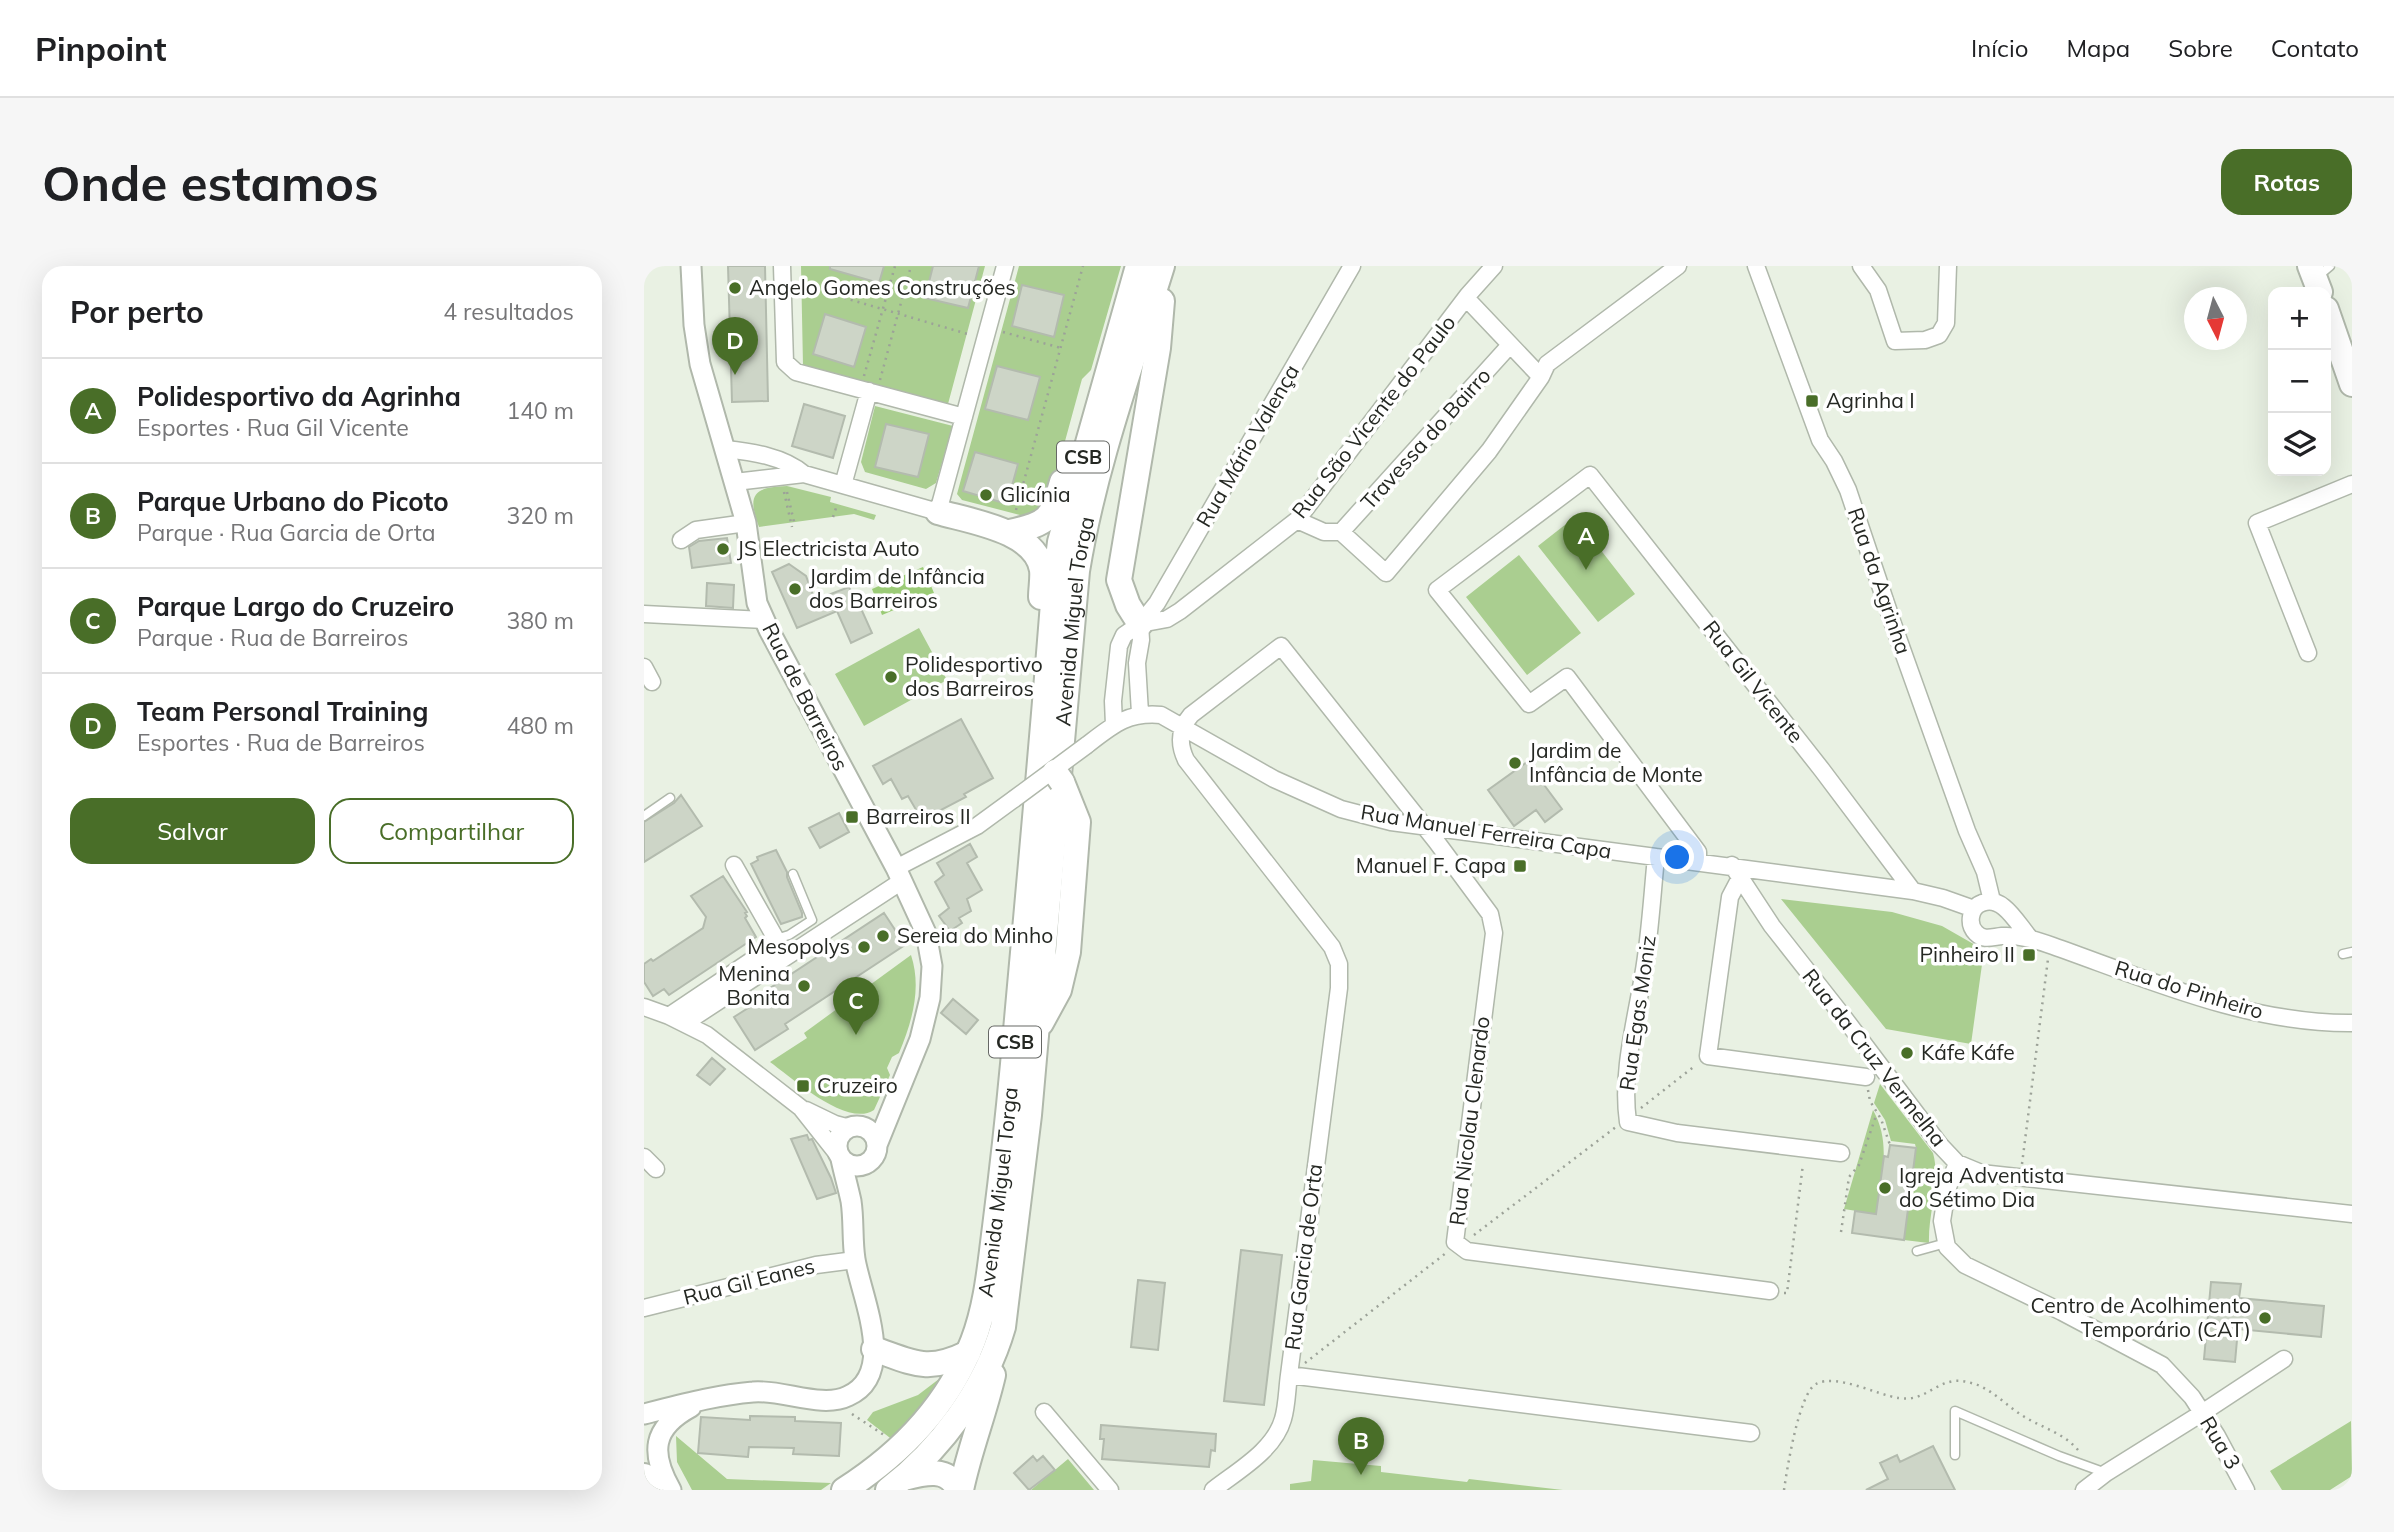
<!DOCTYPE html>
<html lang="pt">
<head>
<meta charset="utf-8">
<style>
	:root { --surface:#fff; --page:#f6f6f6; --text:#202124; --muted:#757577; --line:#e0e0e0; --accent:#496e28 }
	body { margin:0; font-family:Mulish,sans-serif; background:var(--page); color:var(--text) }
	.controls { position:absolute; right:21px; top:21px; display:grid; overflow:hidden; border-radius:14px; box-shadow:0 7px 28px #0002 }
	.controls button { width:63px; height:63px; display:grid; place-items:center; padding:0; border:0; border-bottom:2px solid var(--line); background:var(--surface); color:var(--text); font:35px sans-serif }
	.compass { position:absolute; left:1540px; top:21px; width:63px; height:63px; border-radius:50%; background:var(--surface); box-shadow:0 7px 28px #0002; rotate:174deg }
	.you { position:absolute; left:1034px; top:592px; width:24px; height:24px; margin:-18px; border:5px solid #fff; border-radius:50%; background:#1a73e8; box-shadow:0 0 0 10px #1a73e833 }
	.badge { display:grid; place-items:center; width:46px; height:46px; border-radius:50%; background:var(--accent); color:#fff; font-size:23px; font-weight:700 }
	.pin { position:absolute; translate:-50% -58px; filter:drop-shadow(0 2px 4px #0008) }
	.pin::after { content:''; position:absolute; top:37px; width:24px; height:21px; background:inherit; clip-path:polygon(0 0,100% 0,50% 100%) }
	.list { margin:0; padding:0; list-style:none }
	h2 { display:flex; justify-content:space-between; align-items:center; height:91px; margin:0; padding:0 28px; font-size:30px }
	h2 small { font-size:23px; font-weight:400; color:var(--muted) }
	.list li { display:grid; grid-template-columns:46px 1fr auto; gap:21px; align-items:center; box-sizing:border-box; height:105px; padding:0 28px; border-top:2px solid var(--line) }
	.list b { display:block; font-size:26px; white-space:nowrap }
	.list p { margin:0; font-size:23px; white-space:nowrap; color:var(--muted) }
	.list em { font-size:23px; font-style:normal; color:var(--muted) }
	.actions { display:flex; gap:14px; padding:21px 28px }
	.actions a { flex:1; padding:16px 0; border:2px solid var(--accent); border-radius:21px; text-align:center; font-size:24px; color:var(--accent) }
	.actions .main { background:var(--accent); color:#fff }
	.icon { flex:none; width:38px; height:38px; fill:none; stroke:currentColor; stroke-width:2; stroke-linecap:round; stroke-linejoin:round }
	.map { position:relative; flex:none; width:1708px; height:1224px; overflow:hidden; border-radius:21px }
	header { display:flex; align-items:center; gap:42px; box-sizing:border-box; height:98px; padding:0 35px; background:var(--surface); border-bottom:2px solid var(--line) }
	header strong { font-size:33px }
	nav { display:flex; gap:38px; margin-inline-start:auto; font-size:24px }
	.intro { display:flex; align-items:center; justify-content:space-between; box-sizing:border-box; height:168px; padding:0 42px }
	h1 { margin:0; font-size:49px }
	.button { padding:18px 32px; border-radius:21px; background:var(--accent); color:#fff; font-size:24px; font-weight:700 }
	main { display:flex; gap:42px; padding:0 42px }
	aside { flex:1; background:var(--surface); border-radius:21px; box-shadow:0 7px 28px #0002 }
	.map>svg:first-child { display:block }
</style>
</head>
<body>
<header>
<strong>Pinpoint</strong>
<nav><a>Início</a><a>Mapa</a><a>Sobre</a><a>Contato</a></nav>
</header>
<div class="intro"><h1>Onde estamos</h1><a class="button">Rotas</a></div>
<main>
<aside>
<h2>Por perto<small>4 resultados</small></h2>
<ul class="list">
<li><span class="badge">A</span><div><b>Polidesportivo da Agrinha</b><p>Esportes · Rua Gil Vicente</p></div><em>140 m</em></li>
<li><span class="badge">B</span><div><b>Parque Urbano do Picoto</b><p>Parque · Rua Garcia de Orta</p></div><em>320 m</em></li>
<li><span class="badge">C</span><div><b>Parque Largo do Cruzeiro</b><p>Parque · Rua de Barreiros</p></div><em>380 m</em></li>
<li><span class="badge">D</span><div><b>Team Personal Training</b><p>Esportes · Rua de Barreiros</p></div><em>480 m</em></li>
</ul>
<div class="actions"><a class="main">Salvar</a><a>Compartilhar</a></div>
</aside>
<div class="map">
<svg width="1708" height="1224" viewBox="0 0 1708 1224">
	<rect width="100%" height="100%" fill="#e9f1e3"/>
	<path fill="#aace90" d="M157,0H341L304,138L159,100Z
		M375,0H477L447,104L438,113L406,230C398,241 393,247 380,250L318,234L313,228Z
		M231,140L309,160L292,217L282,223L221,206L217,196Z
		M143,220L187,231L186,236L232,249L230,254L210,248L115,261C103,229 109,221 143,220Z
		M931,251L991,328L954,356L894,280Z
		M875,289L937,367L883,409L822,331Z
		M275,362L303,414L220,460L191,408Z
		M1137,633L1248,646L1298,660L1340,684L1327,778L1242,763Z
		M267,689C278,722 268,756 255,787L248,791L243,802L246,809L230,844C203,862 148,812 126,796L163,772L160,767Z
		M1236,818L1289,887C1297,915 1284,947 1285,977L1260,974L1272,882L1271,878L1247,875L1241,854L1230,837Z
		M1229,844C1248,878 1237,911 1232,948L1200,943Z
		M295,1113L285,1138L250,1175L223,1154L229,1146L274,1129Z
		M1707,1155L1708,1210L1686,1224H1638L1626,1205Z
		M32,1170L83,1213L187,1217L177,1224H48L33,1196Z
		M424,1193L450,1224H387Z
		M669,1194L737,1200V1206L823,1216L825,1213L919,1224H646V1218L667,1215Z"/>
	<path fill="#9bcb76" d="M279,301L290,327L238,349L228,323Z"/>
	<path fill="#cdd5c7" stroke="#b3bbae" stroke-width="2" d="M84,0H121L124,135L88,136Z
		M186,0H240L235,17L186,3Z
		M289,0H335L324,42L281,32Z
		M378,19L420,29L410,71L368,60Z
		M181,48L222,61L210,101L169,88Z
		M353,100L396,111L384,154L341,143Z
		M160,138L201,150L189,192L148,180Z
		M242,158L285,168L274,211L231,201Z
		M331,186L374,198L363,238L319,225Z
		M83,272L87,297L48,302L45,281L55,275Z
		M145,298L162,310L171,334L205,321L209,330L211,329L228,367L207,377L193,345L153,362L128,306Z
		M63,317L90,319L89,342L62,340Z
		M317,453L349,512L320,528L322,531L278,554L264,530L258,533L247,513L239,518L229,500Z
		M883,496L918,543L901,556L892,544L870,560L844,524Z
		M37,529L58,560L0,596V556L30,537Z
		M195,547L205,566L176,582L165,562Z
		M326,578L333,591L323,597L338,624L323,633L327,645L315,652L318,657L306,665L295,650L305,642L291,616L300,609L293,597Z
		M132,584L143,606V611L158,647V651L137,658L107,598L114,594L113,591Z
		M79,610L103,646L101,647L103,650L101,652L112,671L25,729L20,723L9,730L0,716V698L7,693L9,695L59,662L62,651L47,630Z
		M240,647L261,679L141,758L144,763L111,784L90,751L123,730L120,726Z
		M309,733L334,754L322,768L297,747Z
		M68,792L81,803L66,819L53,809Z
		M163,869L165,874L168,873L187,912L192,927L173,933L147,873Z
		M1246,879L1272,882L1260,974L1208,967L1211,945L1232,948L1240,890L1244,891Z
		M597,984L638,989L620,1139L580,1135Z
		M494,1014L521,1017L514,1084L487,1081Z
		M1567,1016L1597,1018L1595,1032L1680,1040L1677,1071L1594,1063L1591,1096L1560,1093Z
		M106,1150L151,1151V1155L197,1157L195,1190L149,1188L150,1182L105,1181L104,1191L54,1187L57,1151L106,1154Z
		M457,1159L572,1168L571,1185L567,1184L565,1201L458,1193L460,1173H456Z
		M1289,1180L1311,1224H1222L1244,1213L1236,1197L1253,1189L1256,1196Z
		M389,1190L393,1195L399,1190L411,1204L385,1224L370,1207Z"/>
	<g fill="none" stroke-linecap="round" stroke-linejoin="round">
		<g stroke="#b0b8ab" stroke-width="11">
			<path id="service" d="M1673,11L1686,0
				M0,550L26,532
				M132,673L145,669L168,654L149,608
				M1699,688L1708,686
				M1273,985L1302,977
				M1311,1189V1145L1415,1190L1462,1207"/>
		</g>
		<g stroke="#b0b8ab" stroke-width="19">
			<path id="minor" d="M138,0L141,96L152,106L320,151
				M1112,0L1176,174L1190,195L1204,224L1249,358L1323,565L1341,606L1348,635
				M1217,0L1234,24L1251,75L1281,74L1295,69L1302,57L1304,0
				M897,111L903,98L1034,0
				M81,183C108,186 139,190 160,208
				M91,216L160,208L294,246L361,0
				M199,219L225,125
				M653,254L680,266H697L742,307L845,185L897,111L822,32
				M697,266L866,79
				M37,274L52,264L102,257
				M0,348L121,354
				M496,358L523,353L536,345L653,254L824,29L850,0
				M1664,387L1613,257L1708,218
				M0,401L8,416
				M496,447L493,397L497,374L496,358
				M470,459L469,435L475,380L480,369L496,358L513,337L708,0
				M443,479C469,459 483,446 517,449L630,513L697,543L747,556L1269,625L1299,632L1330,643
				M1012,591C1008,631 1006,671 999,710C991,758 977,808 984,856L1033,867L1197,887
				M1054,596V586L923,411L885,438L793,324L946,209L1178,504L1269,625
				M1088,599L1128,660L1198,749L1296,879L1313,897L1337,907L1708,948
				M252,602L333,560L370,533
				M1096,612L1086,631L1064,790L1222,811
				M1386,672C1374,659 1359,628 1338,637C1326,641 1323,658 1332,667C1340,675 1348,671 1358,670C1377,669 1392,674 1409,680C1505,714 1605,758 1708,757
				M0,741L25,750L63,769L157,842L195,890
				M25,750L129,680L132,673L90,599
				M41,757L258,615
				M162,844L191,858L206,862
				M0,891L12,903
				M1313,897L1303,924L1298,955L1303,981L1321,999L1418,1046L1518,1099L1548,1131L1573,1170L1602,1224
				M0,1042L172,999L211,994
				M400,1146L466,1224
				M1107,1167L645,1109L695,722V698L688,681L542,494C534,477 535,463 547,449L637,380L792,575L846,648L850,667L811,976L823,985L1126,1025
				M569,1224C593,1205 630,1185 639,1153C643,1140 643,1123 645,1109
				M1440,1224L1462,1207L1558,1147L1640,1093"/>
		</g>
		<g stroke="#b0b8ab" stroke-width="23">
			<path id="tertiary" d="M47,0L50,59L56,98L102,257L113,337L125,364L252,602L282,667L288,700L286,732L276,773L233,879
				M193 880a20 20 0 1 1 40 0a20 20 0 1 1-40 0Z
				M0,1148C36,1139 72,1129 109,1126C138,1123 178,1143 204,1130C254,1108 217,1030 211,993C208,974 210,954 207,935C204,921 200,907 197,893
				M27,1224C6,1187 8,1162 47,1141"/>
		</g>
		<g stroke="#b0b8ab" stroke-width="28">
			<path id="primary" d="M1666,0L1676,26
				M1682,43L1708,118"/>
		</g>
		<g stroke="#b0b8ab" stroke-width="28">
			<g id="trunk">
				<path d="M294,246C325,255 392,264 398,304C399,312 397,323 397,331"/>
				<path d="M366,266C405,257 407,254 418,216"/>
				<path d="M496,358L484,339L475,314L514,82L518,35"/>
				<path d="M397,757L415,724L424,686L434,556L418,516"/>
				<path d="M230,1083C270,1097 283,1107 324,1087"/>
				<path d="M0,1210L6,1224"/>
				<path d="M260,1212C279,1207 305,1200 314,1224"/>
				<path id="s1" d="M200,1224C258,1187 304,1139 329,1075C343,1039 346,999 351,961C358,906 364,852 369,798C383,640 398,482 410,324L416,276L494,0"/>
				<path id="s2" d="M244,1224C296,1184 341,1124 359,1061L385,849L433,305C450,201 487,100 518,0"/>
				<path d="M317,1224C325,1185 340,1148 349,1109"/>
			</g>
		</g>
		<path stroke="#9ca298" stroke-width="2.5" stroke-dasharray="2 5" stroke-linecap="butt" d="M153,18L327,69
			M359,66L417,82
			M220,110L251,0
			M236,114L267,0
			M140,226L148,261
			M143,226L151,260
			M372,244L439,0
			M189,251L193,239
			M1224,824L1226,835L1237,853L1246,879
			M997,842L1052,799
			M1378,898L1404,693
			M1197,966L1205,911L1215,899L1233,847
			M830,969L972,861
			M1140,1027H1143L1159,898
			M661,1097L802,987
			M208,1148L240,1169
			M1140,1224C1143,1203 1155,1127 1172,1118C1192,1107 1233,1129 1255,1132C1279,1136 1289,1118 1310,1115C1317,1114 1324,1116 1331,1118C1348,1124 1361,1138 1376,1148C1395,1161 1419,1166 1434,1184"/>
		<use href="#service" stroke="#fff" stroke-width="8"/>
		<use href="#minor" stroke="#fff" stroke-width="16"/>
		<use href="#tertiary" stroke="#fff" stroke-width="19"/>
		<use href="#primary" stroke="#fff" stroke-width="24"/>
		<use href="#trunk" stroke="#fff" stroke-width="24"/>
		<g stroke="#b0b8ab" stroke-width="19" stroke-linecap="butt">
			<path id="minor-bridge" d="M370,533L443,479"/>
		</g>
		<g stroke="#b0b8ab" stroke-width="28" stroke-linecap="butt">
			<path id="trunk-bridge" d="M411,506L418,516"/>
		</g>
		<use href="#minor-bridge" stroke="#fff" stroke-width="16"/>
		<use href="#trunk-bridge" stroke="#fff" stroke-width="24"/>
	</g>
	<g fill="#496e28" stroke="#fff" stroke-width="2.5">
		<circle cx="91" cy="22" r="7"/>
		<rect x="1161" y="128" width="14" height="14" rx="3.5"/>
		<circle cx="342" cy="229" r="7"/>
		<circle cx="79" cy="283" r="7"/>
		<circle cx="151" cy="323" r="7"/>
		<circle cx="247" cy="411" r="7"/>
		<circle cx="871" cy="497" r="7"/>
		<rect x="201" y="544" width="14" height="14" rx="3.5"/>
		<rect x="869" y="593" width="14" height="14" rx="3.5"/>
		<circle cx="239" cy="670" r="7"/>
		<circle cx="220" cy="681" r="7"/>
		<rect x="1378" y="682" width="14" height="14" rx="3.5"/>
		<circle cx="160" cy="720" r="7"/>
		<circle cx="1263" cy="787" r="7"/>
		<rect x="152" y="813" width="14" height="14" rx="3.5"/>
		<circle cx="1241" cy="922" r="7"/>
		<circle cx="1621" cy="1052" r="7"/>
	</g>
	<g text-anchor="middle" stroke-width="7" stroke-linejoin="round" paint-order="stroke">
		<g fill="#fff" stroke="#666865" stroke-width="2">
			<rect x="413" y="175.5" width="52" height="31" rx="5"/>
			<rect x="345" y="760.5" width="52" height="31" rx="5"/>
		</g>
		<g font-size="19" font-weight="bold" fill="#252823">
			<text x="439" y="198">CSB</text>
			<text x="371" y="783">CSB</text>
		</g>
		<g font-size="21" fill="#252823" stroke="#fff" text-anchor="start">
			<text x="105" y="29">Angelo Gomes Construções</text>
			<text x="1182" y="142">Agrinha I</text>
			<text x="356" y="236">Glicínia</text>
			<text x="93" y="290">JS Electricista Auto</text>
			<text x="165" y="318">Jardim de Infância<tspan x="165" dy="24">dos Barreiros</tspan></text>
			<text x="261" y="406">Polidesportivo<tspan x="261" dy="24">dos Barreiros</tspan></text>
			<text x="885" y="492">Jardim de<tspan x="885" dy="24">Infância de Monte</tspan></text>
			<text x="222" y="558">Barreiros II</text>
			<text x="862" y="607" text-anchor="end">Manuel F. Capa</text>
			<text x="253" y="677">Sereia do Minho</text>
			<text x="206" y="688" text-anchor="end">Mesopolys</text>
			<text x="1371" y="696" text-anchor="end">Pinheiro II</text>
			<text x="146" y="715" text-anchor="end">Menina<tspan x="146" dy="24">Bonita</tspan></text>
			<text x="1277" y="794">Káfe Káfe</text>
			<text x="173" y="827">Cruzeiro</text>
			<text x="1255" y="917">Igreja Adventista<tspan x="1255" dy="24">do Sétimo Dia</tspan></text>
			<text x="1607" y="1047" text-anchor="end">Centro de Acolhimento<tspan x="1607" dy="24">Temporário (CAT)</tspan></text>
		</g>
		<g font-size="21" fill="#252823" stroke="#fff">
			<text transform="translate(730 151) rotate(-52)" y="7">Rua São Vicente do Paulo</text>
			<text transform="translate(782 173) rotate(-48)" y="7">Travessa do Bairro</text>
			<text transform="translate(604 180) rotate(-60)" y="7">Rua Mário Valença</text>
			<text transform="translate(1235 315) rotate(71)" y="7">Rua da Agrinha</text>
			<text dy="7" stroke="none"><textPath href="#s2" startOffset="912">Avenida Miguel Torga</textPath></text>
			<text transform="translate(1109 416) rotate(52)" y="7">Rua Gil Vicente</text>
			<text transform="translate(161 431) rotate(63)" y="7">Rua de Barreiros</text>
			<text transform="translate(842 566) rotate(9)" y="7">Rua Manuel Ferreira Capa</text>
			<text transform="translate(1545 724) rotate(17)" y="7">Rua do Pinheiro</text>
			<text transform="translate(994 747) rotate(-82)" y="7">Rua Egas Moniz</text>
			<text transform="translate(1230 792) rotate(52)" y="7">Rua da Cruz Vermelha</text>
			<text transform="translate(826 855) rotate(-83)" y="7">Rua Nicolau Clenardo</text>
			<text dy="7" stroke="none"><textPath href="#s1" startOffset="352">Avenida Miguel Torga</textPath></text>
			<text transform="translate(660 991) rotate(-83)" y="7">Rua Garcia de Orta</text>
			<text transform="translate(105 1016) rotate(-14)" y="7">Rua Gil Eanes</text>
			<text transform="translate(1576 1177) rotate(59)" y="7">Rua 3</text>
		</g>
	</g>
</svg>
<div class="controls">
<button>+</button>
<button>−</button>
<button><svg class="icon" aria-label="layers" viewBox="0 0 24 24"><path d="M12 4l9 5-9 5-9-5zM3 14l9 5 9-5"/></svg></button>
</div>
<svg class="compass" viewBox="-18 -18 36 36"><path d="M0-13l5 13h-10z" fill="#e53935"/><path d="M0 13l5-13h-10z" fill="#757577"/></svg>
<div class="you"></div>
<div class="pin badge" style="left:942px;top:304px">A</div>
<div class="pin badge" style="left:717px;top:1209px">B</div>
<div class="pin badge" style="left:212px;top:769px">C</div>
<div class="pin badge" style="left:91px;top:109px">D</div>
</div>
</main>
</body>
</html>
